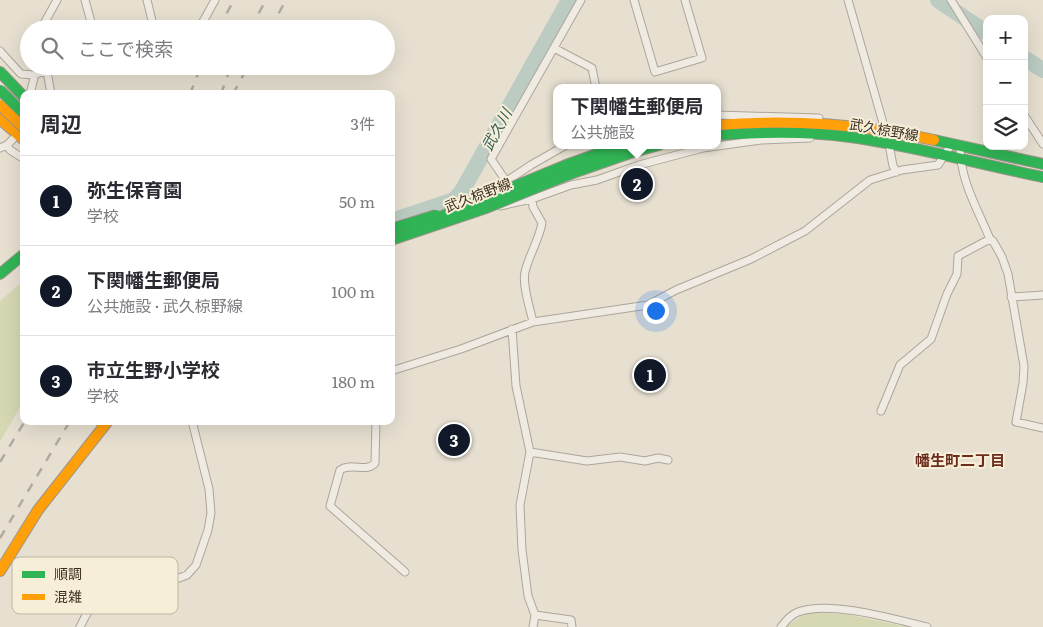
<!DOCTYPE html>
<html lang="ja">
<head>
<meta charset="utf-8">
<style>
	:root { --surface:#fff; --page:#f2f2f3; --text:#2b2b33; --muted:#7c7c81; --line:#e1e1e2; --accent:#111827 }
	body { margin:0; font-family:Literata,"Noto Sans JP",serif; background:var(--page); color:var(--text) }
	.controls { position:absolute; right:15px; top:15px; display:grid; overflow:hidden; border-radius:10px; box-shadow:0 5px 20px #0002 }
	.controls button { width:45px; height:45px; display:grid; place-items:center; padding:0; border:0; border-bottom:1px solid var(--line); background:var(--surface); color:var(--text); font:25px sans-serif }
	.you { position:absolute; left:655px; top:310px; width:18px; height:18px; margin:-12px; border:4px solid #fff; border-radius:50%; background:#1a73e8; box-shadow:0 0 0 8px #1a73e833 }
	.badge { display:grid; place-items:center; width:32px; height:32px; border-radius:50%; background:var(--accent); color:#fff; font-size:16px; font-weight:700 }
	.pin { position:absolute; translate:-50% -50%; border:2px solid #fff; box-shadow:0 1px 5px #0006 }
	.popup { position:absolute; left:553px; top:84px; width:168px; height:65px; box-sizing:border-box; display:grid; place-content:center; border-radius:10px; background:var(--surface); filter:drop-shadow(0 1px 4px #0005); font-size:16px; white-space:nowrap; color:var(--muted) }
	.popup b { font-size:19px; color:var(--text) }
	.popup::after { content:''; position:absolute; left:50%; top:100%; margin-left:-10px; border:10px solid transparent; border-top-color:var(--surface) }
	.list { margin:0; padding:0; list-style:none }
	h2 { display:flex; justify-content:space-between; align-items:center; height:65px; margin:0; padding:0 20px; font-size:21px }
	h2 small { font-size:16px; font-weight:400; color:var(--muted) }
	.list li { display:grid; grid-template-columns:32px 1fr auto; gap:15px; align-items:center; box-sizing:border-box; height:90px; padding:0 20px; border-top:1px solid var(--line) }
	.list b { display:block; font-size:19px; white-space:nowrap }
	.list p { margin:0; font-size:16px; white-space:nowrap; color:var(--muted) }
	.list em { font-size:16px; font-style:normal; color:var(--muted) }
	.icon { flex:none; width:28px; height:28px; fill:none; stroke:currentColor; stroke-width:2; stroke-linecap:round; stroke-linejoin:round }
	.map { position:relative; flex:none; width:1043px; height:627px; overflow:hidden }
	.search { position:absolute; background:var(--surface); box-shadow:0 5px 20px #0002; left:20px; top:20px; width:375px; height:55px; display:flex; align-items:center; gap:12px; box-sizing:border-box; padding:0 18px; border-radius:28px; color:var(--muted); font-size:19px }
	.panel { position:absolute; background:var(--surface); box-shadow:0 5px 20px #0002; left:20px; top:90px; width:375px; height:335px; border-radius:10px }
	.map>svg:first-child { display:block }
</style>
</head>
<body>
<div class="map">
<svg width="1043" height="627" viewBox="0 0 1043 627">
	<rect width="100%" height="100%" fill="#e7e0d1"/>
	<path fill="#d6d7b3" d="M24,280V400L0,442V301Z
		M813,612L850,615L907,627H785L802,616Z"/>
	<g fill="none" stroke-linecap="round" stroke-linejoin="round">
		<path stroke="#bcccc2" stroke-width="16" d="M938,0L987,33
			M1024,58L1043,70
			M391,221L454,200L462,191L569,0"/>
		<g stroke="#ada599" stroke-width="9">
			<path id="street" d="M85,0L93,29
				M147,0L154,29
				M634,0L655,72L702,58L685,0
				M848,0L889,144L893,166L897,172
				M951,0L987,58
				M41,29L57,0
				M199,29L215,0
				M554,48L592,68L596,88
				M0,51L21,74L33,75L62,66
				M44,66L47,71L51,94
				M30,94L35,74
				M717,115L819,118
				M1024,115L1043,144
				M7,145L10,150L24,159
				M0,148L7,145L17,135
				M516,188L506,181L491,159L581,0
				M487,194L531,165L566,145
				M529,197L532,199L533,207L542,223C539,240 529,255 525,272C522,285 530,308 533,322
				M500,206L532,199L571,185L597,180L639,165L703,148L761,140L810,138
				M990,239L993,241L1002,257L1008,274L1024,366L1023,383L1016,422L1043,428
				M1011,297L1043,295
				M512,329L516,386L530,452L520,505L522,550L528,596L535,615L533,627
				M391,371L461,349L533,322L648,305L676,290L751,259L805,231L870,180L902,170L938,165L951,145
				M881,411L900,365L931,339L947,294L957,274L958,256L990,239C977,208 960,180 960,146
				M376,421L375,463C367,473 351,462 340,470L330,506L405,572
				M530,452L587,461L620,457L645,461L658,458L668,460
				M535,615L571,620L572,627
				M80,627C110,564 122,585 179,578L187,575L196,565L208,530L211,513L209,489L192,421
				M781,627C786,621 790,615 798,612C829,600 894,619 927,627"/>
		</g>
		<g stroke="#9c958a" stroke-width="12">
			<path id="fast" d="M0,72L24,97
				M717,135C761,132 806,131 850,137C915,146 978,164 1043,177
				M934,140L1043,164
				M566,165L622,145
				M570,174L633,152L659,145
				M0,274L24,254"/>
		</g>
		<g stroke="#9c958a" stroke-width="12">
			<path id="slow" d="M0,119L24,140
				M717,125C794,119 859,124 934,140
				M0,571L38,510L108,421"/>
		</g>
		<use href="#street" stroke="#efebe3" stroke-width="7"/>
		<use href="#fast" stroke="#30b455" stroke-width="10"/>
		<use href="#slow" stroke="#ff9f0a" stroke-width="10"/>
		<path stroke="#afaaa2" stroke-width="2.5" stroke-dasharray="9 9" stroke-linecap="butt" d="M218,29L234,0
			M250,29L266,0
			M270,29L286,0
			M190,94L201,66
			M221,94L231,66
			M233,94L248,66
			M0,462L25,421
			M0,538L70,421"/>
		<g stroke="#9c958a" stroke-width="12" stroke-linecap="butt">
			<path id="fast-bridge" d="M0,90L24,114
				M430,221L566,165
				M391,229L436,215
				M391,240L486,208L570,174"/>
		</g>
		<g stroke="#9c958a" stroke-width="12" stroke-linecap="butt">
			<path id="slow-bridge" d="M0,105L24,128"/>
		</g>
		<use href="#fast-bridge" stroke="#30b455" stroke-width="10"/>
		<use href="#slow-bridge" stroke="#ff9f0a" stroke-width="10"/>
	</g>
	<g text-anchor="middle" stroke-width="4" stroke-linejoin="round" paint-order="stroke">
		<g font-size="14" fill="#3d2e20" stroke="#f7eed8">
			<text transform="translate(884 130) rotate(10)" y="5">武久椋野線</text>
			<text transform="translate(478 195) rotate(-21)" y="5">武久椋野線</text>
		</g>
		<g font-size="15" font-style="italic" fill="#2f5d5a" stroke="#f7eed8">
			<text transform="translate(497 130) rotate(-61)" y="5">武久川</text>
		</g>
		<g font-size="15" font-weight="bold" fill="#6b2e1e" stroke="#f7eed8">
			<text x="960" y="466">幡生町二丁目</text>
		</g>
	</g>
	<rect x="12" y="557" width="166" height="57" rx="8" fill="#f7eed8" stroke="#bfb4a1" stroke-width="1"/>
	<rect x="22" y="571" width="23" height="7" fill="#30b455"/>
	<rect x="22" y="594" width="23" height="6" fill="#ff9f0a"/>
	<g font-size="14" fill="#3d2e20">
		<text x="54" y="579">順調</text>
		<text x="54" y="602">混雑</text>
	</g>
</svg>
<div class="controls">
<button>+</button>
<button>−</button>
<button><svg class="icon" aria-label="layers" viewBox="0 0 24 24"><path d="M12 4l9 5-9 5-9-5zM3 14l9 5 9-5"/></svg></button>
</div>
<div class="you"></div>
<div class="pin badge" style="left:650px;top:375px">1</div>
<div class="pin badge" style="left:637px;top:184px">2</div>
<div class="popup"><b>下関幡生郵便局</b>公共施設</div>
<div class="pin badge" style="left:454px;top:440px">3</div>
<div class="search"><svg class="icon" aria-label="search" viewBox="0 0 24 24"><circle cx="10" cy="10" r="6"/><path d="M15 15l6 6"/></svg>ここで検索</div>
<section class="panel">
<h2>周辺<small>3件</small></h2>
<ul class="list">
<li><span class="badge">1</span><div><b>弥生保育園</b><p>学校</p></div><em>50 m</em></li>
<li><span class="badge">2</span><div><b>下関幡生郵便局</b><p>公共施設 · 武久椋野線</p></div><em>100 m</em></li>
<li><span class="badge">3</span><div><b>市立生野小学校</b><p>学校</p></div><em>180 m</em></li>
</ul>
</section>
</div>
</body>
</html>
